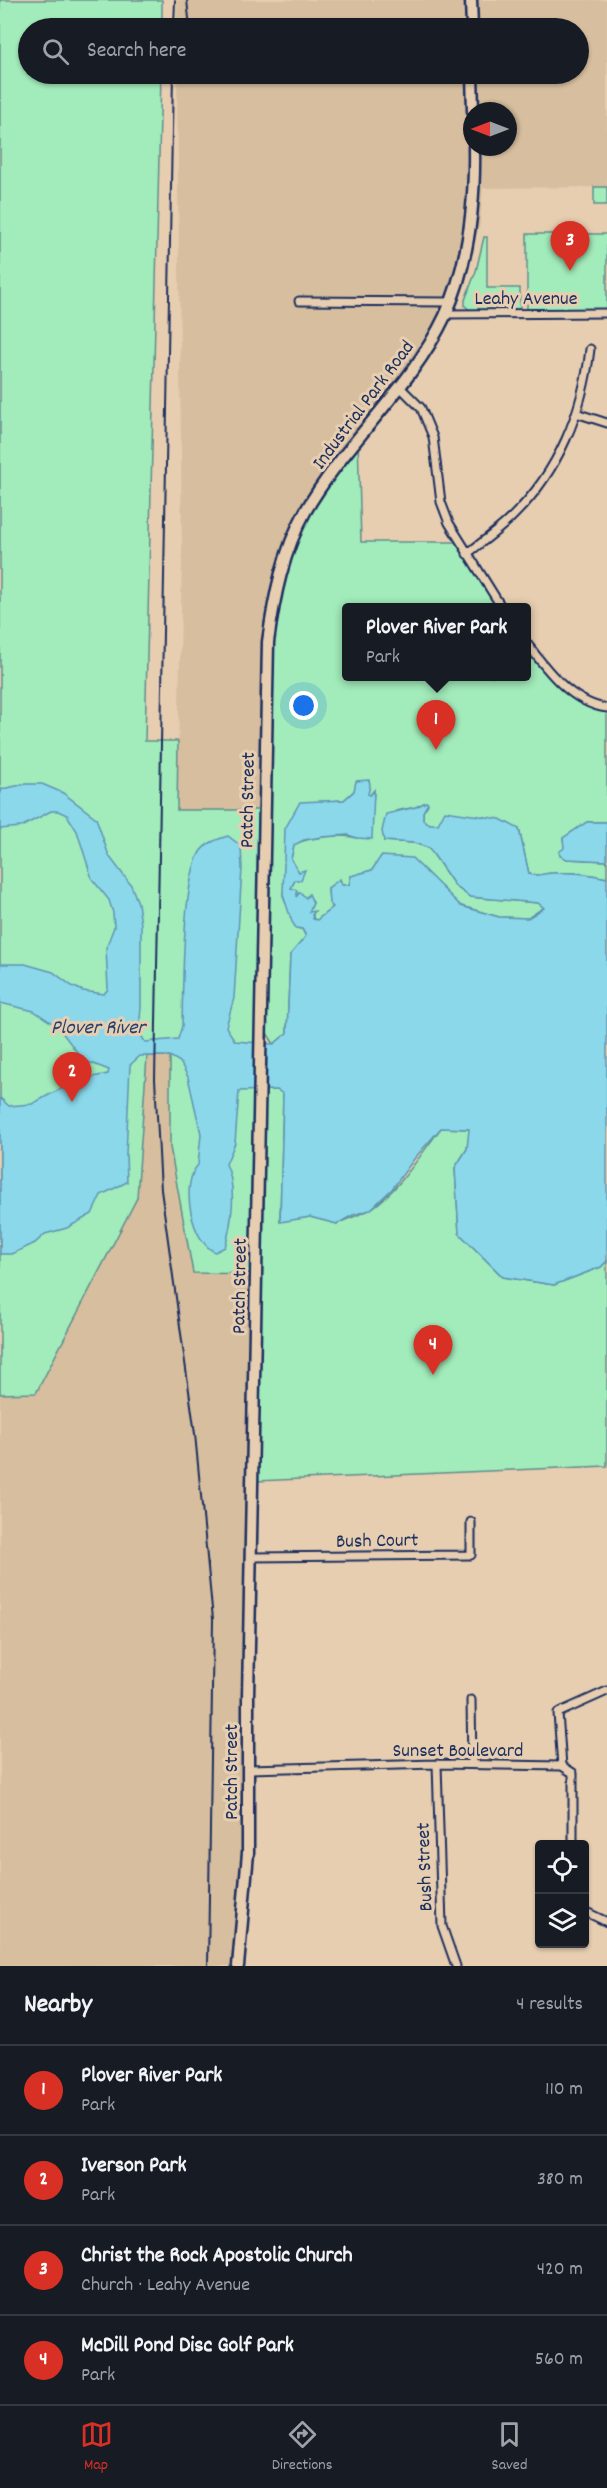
<!DOCTYPE html>
<html lang="en">
<head>
<meta charset="utf-8">
<style>
	:root { --surface:#171b24; --page:#20242c; --text:#f1f3f6; --muted:#9ea1a6; --line:#363941; --accent:#d93025 }
	body { margin:0; font-family:Dekko,sans-serif; background:var(--page); color:var(--text) }
	.controls { position:absolute; right:18px; bottom:18px; display:grid; overflow:hidden; border-radius:6px; box-shadow:0 2px 4px #0004 }
	.controls button { width:54px; height:54px; display:grid; place-items:center; padding:0; border:0; border-bottom:2px solid var(--line); background:var(--surface); color:var(--text); font:30px sans-serif }
	.compass { position:absolute; left:463px; top:102px; width:54px; height:54px; border-radius:50%; background:var(--surface); box-shadow:0 2px 4px #0004; rotate:270deg }
	.you { position:absolute; left:304px; top:706px; width:21px; height:21px; margin:-15px; border:4px solid #fff; border-radius:50%; background:#1a73e8; box-shadow:0 0 0 9px #1a73e833 }
	.badge { display:grid; place-items:center; width:39px; height:39px; border-radius:50%; background:var(--accent); color:#fff; font-size:20px; font-weight:700 }
	.pin { position:absolute; translate:-50% -50px; filter:drop-shadow(0 2px 3px #0008) }
	.pin::after { content:''; position:absolute; top:32px; width:21px; height:18px; background:inherit; clip-path:polygon(0 0,100% 0,50% 100%) }
	.popup { position:absolute; left:342px; top:603px; width:189px; height:78px; box-sizing:border-box; display:grid; place-content:center; border-radius:6px; background:var(--surface); filter:drop-shadow(0 2px 4px #0005); font-size:20px; white-space:nowrap; color:var(--muted) }
	.popup b { font-size:22px; color:var(--text) }
	.popup::after { content:''; position:absolute; left:50%; top:100%; margin-left:-12px; border:12px solid transparent; border-top-color:var(--surface) }
	.list { margin:0; padding:0; list-style:none }
	h2 { display:flex; justify-content:space-between; align-items:center; height:78px; margin:0; padding:0 24px; font-size:26px }
	h2 small { font-size:20px; font-weight:400; color:var(--muted) }
	.list li { display:grid; grid-template-columns:39px 1fr auto; gap:18px; align-items:center; box-sizing:border-box; height:90px; padding:0 24px; border-top:2px solid var(--line) }
	.list b { display:block; font-size:22px; white-space:nowrap }
	.list p { margin:0; font-size:20px; white-space:nowrap; color:var(--muted) }
	.list em { font-size:20px; font-style:normal; color:var(--muted) }
	.icon { flex:none; width:33px; height:33px; fill:none; stroke:currentColor; stroke-width:2; stroke-linecap:round; stroke-linejoin:round }
	.map { position:relative; flex:none; width:607px; height:1966px; overflow:hidden }
	.search { position:absolute; background:var(--surface); box-shadow:0 2px 4px #0004; left:18px; right:18px; top:18px; height:66px; display:flex; align-items:center; gap:15px; box-sizing:border-box; padding:0 21px; border-radius:33px; color:var(--muted); font-size:22px }
	.sheet { height:438px; background:var(--surface) }
	nav { display:flex; justify-content:space-around; align-items:center; box-sizing:border-box; height:84px; border-top:2px solid var(--line); background:var(--surface); font-size:16px; color:var(--muted) }
	nav a { display:grid; justify-items:center; gap:3px }
	nav .on { color:var(--accent) }
	.map>svg:first-child { display:block }
</style>
</head>
<body>
<div class="map">
<svg width="607" height="1966" viewBox="0 0 607 1966">
	<rect width="100%" height="100%" fill="#e8ceb0"/>
	<filter id="ink" filterUnits="userSpaceOnUse"><feTurbulence type="fractalNoise" baseFrequency=".0167" numOctaves="2"/><feDisplacementMap in="SourceGraphic" scale="12" xChannelSelector="R" yChannelSelector="G"/><feConvolveMatrix kernelMatrix="1 2 1 2 8 2 1 2 1" color-interpolation-filters="sRGB"/></filter>
	<g filter="url(#ink)">
		<path fill="#d7be9f" fill-rule="evenodd" d="M177,0H607V187L483,188L480,225L459,287L446,314L358,439L264,810L177,811L182,555L177,74H578V28H177ZM472,111H508V147H472Z
			M147,1056H170V1147L193,1273L256,1275L249,1793L238,1966H0V1394L36,1393L137,1198Z"/>
		<path fill="#a2ebba" stroke="#5e8d8c" stroke-width="1.5" d="M0,0H162V28H28V74H161L145,741H178L177,810H264L273,606L305,512L358,439L361,542H460L504,607L346,608V676H526V640L550,675L593,707L607,708V822H587L563,838L567,859L607,861V878C590,874 570,872 553,873C544,873 538,877 529,874L519,829L430,825L423,820V812L428,804L426,802L416,807L396,811L384,841L414,843L429,848L455,886L470,897L539,903L544,907L528,918L499,917L461,906L449,896L372,870L351,876L349,885H342L340,880L328,888L329,902L333,907L317,920L313,919V912H309L313,903L309,895L306,898L297,896L291,888L299,873L291,859L294,844C310,838 341,833 357,838L371,826L374,791L370,795L367,794V791H354L344,800L300,803L283,895L296,928L302,929L306,937L290,955L287,1033L274,1044L265,1030V1090H278L283,1093L280,1221L310,1217L337,1224C347,1218 364,1214 371,1209C400,1189 420,1155 441,1128L470,1129L467,1149L455,1168L459,1233L503,1277L554,1285L601,1267L607,1261V1466L256,1481L260,1274L193,1273L170,1147V1056H147L137,1198L36,1393L0,1394Z
			M594,187H607V205H594Z
			M527,234H607V309L527,310Z
			M484,237H487V288H520V310H470L465,306V300L476,271Z"/>
		<path fill="#8bd8eb" stroke="#5e94b3" stroke-width="1.5" d="M369,780L370,785L368,794L370,795L374,790L372,839L357,838L348,835L322,837L304,840L294,845L291,859L299,872L305,870L301,880H295L291,888L297,890V896L300,892L306,898L309,894L313,903L309,912L315,911L312,915L313,919L317,920L333,907L329,903L328,888L340,879L342,885H349L351,876L372,870L381,856L412,858L461,906L499,917L528,918L544,908L538,903L470,897L455,886L429,848L414,843L384,841L382,831L386,814L416,807L426,802L428,803L423,812V820L430,824H438L445,811L500,819L519,829L529,874C538,877 544,873 553,873C570,872 590,874 607,878V1261L601,1267L554,1285L503,1277L459,1233L455,1168L467,1149L469,1129L441,1128L414,1159L392,1189L370,1210L353,1215L337,1224L310,1217L280,1222L283,1094L277,1090L239,1091L235,1143L226,1164C237,1187 232,1223 225,1247L215,1252C191,1242 180,1183 198,1165L201,1134L188,1077L180,1062L170,1056H140L130,1065L126,1155L127,1182L101,1195L92,1214L67,1228L45,1234L35,1243L12,1254H0V1098L9,1106L32,1104L77,1080L108,1074L109,1070L83,1060L58,1027L34,1011L0,1003V964H25L53,972L72,986L83,991L104,994L108,989L106,948L114,927L113,913L109,900L92,879L77,831L67,815L58,811H51L21,827L0,829V795L2,789L26,784H42L63,793L96,818L109,856L131,885L138,903L141,925V1007L139,1032L145,1042L178,1039L182,1026C183,989 182,881 200,852C206,843 218,839 228,836L241,846L242,868L234,998L226,1027L235,1041L274,1044L287,1033L290,955L306,936L302,929L296,928L292,922L283,895L285,829L300,802L344,800L354,791L356,781Z
			M587,822H607V861L567,859L560,856L559,852L564,848L563,838Z"/>
		<g fill="none" stroke-linecap="round" stroke-linejoin="round">
			<g stroke="#1b2f5e" stroke-width="11">
				<path id="street" d="M299,301L450,302
					M446,314L607,313
					M401,388L421,408L433,437L441,502L449,523L502,608
					M576,413L607,423
					M467,554C482,542 499,530 513,516C558,472 583,412 590,349
					M526,642C545,668 572,704 607,708
					M251,1557L471,1555V1522
					M471,1700L472,1764
					M437,1764L442,1926L456,1966
					M562,1766L573,1773V1844
					M249,1769L437,1764L562,1766L558,1713L607,1691
					M584,1911L607,1922"/>
			</g>
			<g stroke="#1b2f5e" stroke-width="15">
				<path id="secondary" d="M471,0L472,28
					M472,74L473,111
					M238,1966L248,1853V1697L268,642C274,597 283,552 305,512C345,442 410,390 445,316C469,264 475,204 474,147"/>
			</g>
			<use href="#street" stroke="#e8ceb0" stroke-width="7"/>
			<use href="#secondary" stroke="#e8ceb0" stroke-width="10"/>
			<path stroke="#1b2f5e" stroke-width="2" d="M187,0L190,28
				M174,28L175,0
				M173,74L155,1079L161,1190L195,1434L213,1619L208,1966"/>
		</g>
	</g>
	<g text-anchor="middle" stroke-width="6" stroke-linejoin="round" paint-order="stroke">
		<g font-size="20" fill="#1b2f5e" stroke="#e8ceb0">
			<text x="526" y="304">Leahy Avenue</text>
			<text transform="translate(362 404) rotate(-53)" y="7">Industrial Park Road</text>
			<text transform="translate(246 800) rotate(-89)" y="7">Patch Street</text>
			<text transform="translate(238 1286) rotate(-89)" y="7">Patch Street</text>
			<text transform="translate(377 1539) rotate(-1)" y="7">Bush Court</text>
			<text x="458" y="1756">Sunset Boulevard</text>
			<text transform="translate(230 1772) rotate(-90)" y="7">Patch Street</text>
			<text transform="translate(423 1867) rotate(-92)" y="7">Bush Street</text>
		</g>
		<g font-size="21" font-style="italic" fill="#26406c" stroke="#e8ceb0">
			<text x="98" y="1033">Plover River</text>
		</g>
	</g>
</svg>
<div class="controls">
<button><svg class="icon" aria-label="locate" viewBox="0 0 24 24"><circle cx="12" cy="12" r="6"/><path d="M12 2v4M12 18v4M2 12h4M18 12h4"/></svg></button>
<button><svg class="icon" aria-label="layers" viewBox="0 0 24 24"><path d="M12 4l9 5-9 5-9-5zM3 14l9 5 9-5"/></svg></button>
</div>
<svg class="compass" viewBox="-18 -18 36 36"><path d="M0-13l5 13h-10z" fill="#e53935"/><path d="M0 13l5-13h-10z" fill="#9ea1a6"/></svg>
<div class="you"></div>
<div class="pin badge" style="left:436px;top:750px">1</div>
<div class="popup"><b>Plover River Park</b>Park</div>
<div class="pin badge" style="left:72px;top:1102px">2</div>
<div class="pin badge" style="left:570px;top:271px">3</div>
<div class="pin badge" style="left:433px;top:1375px">4</div>
<div class="search"><svg class="icon" aria-label="search" viewBox="0 0 24 24"><circle cx="10" cy="10" r="6"/><path d="M15 15l6 6"/></svg>Search here</div>
</div>
<section class="sheet">
<h2>Nearby<small>4 results</small></h2>
<ul class="list">
<li><span class="badge">1</span><div><b>Plover River Park</b><p>Park</p></div><em>110 m</em></li>
<li><span class="badge">2</span><div><b>Iverson Park</b><p>Park</p></div><em>380 m</em></li>
<li><span class="badge">3</span><div><b>Christ the Rock Apostolic Church</b><p>Church · Leahy Avenue</p></div><em>420 m</em></li>
<li><span class="badge">4</span><div><b>McDill Pond Disc Golf Park</b><p>Park</p></div><em>560 m</em></li>
</ul>
</section>
<nav>
<a class="on"><svg class="icon" aria-label="map" viewBox="0 0 24 24"><path d="M3 6l6-2 6 2 6-2v14l-6 2-6-2-6 2zM9 4v14M15 6v14"/></svg>Map</a>
<a><svg class="icon" aria-label="directions" viewBox="0 0 24 24"><path d="M12 3l9 9-9 9-9-9zM9 14v-3h6M13 9l2 2-2 2"/></svg>Directions</a>
<a><svg class="icon" aria-label="saved" viewBox="0 0 24 24"><path d="M7 4h10v16l-5-4-5 4z"/></svg>Saved</a>
</nav>
</body>
</html>
